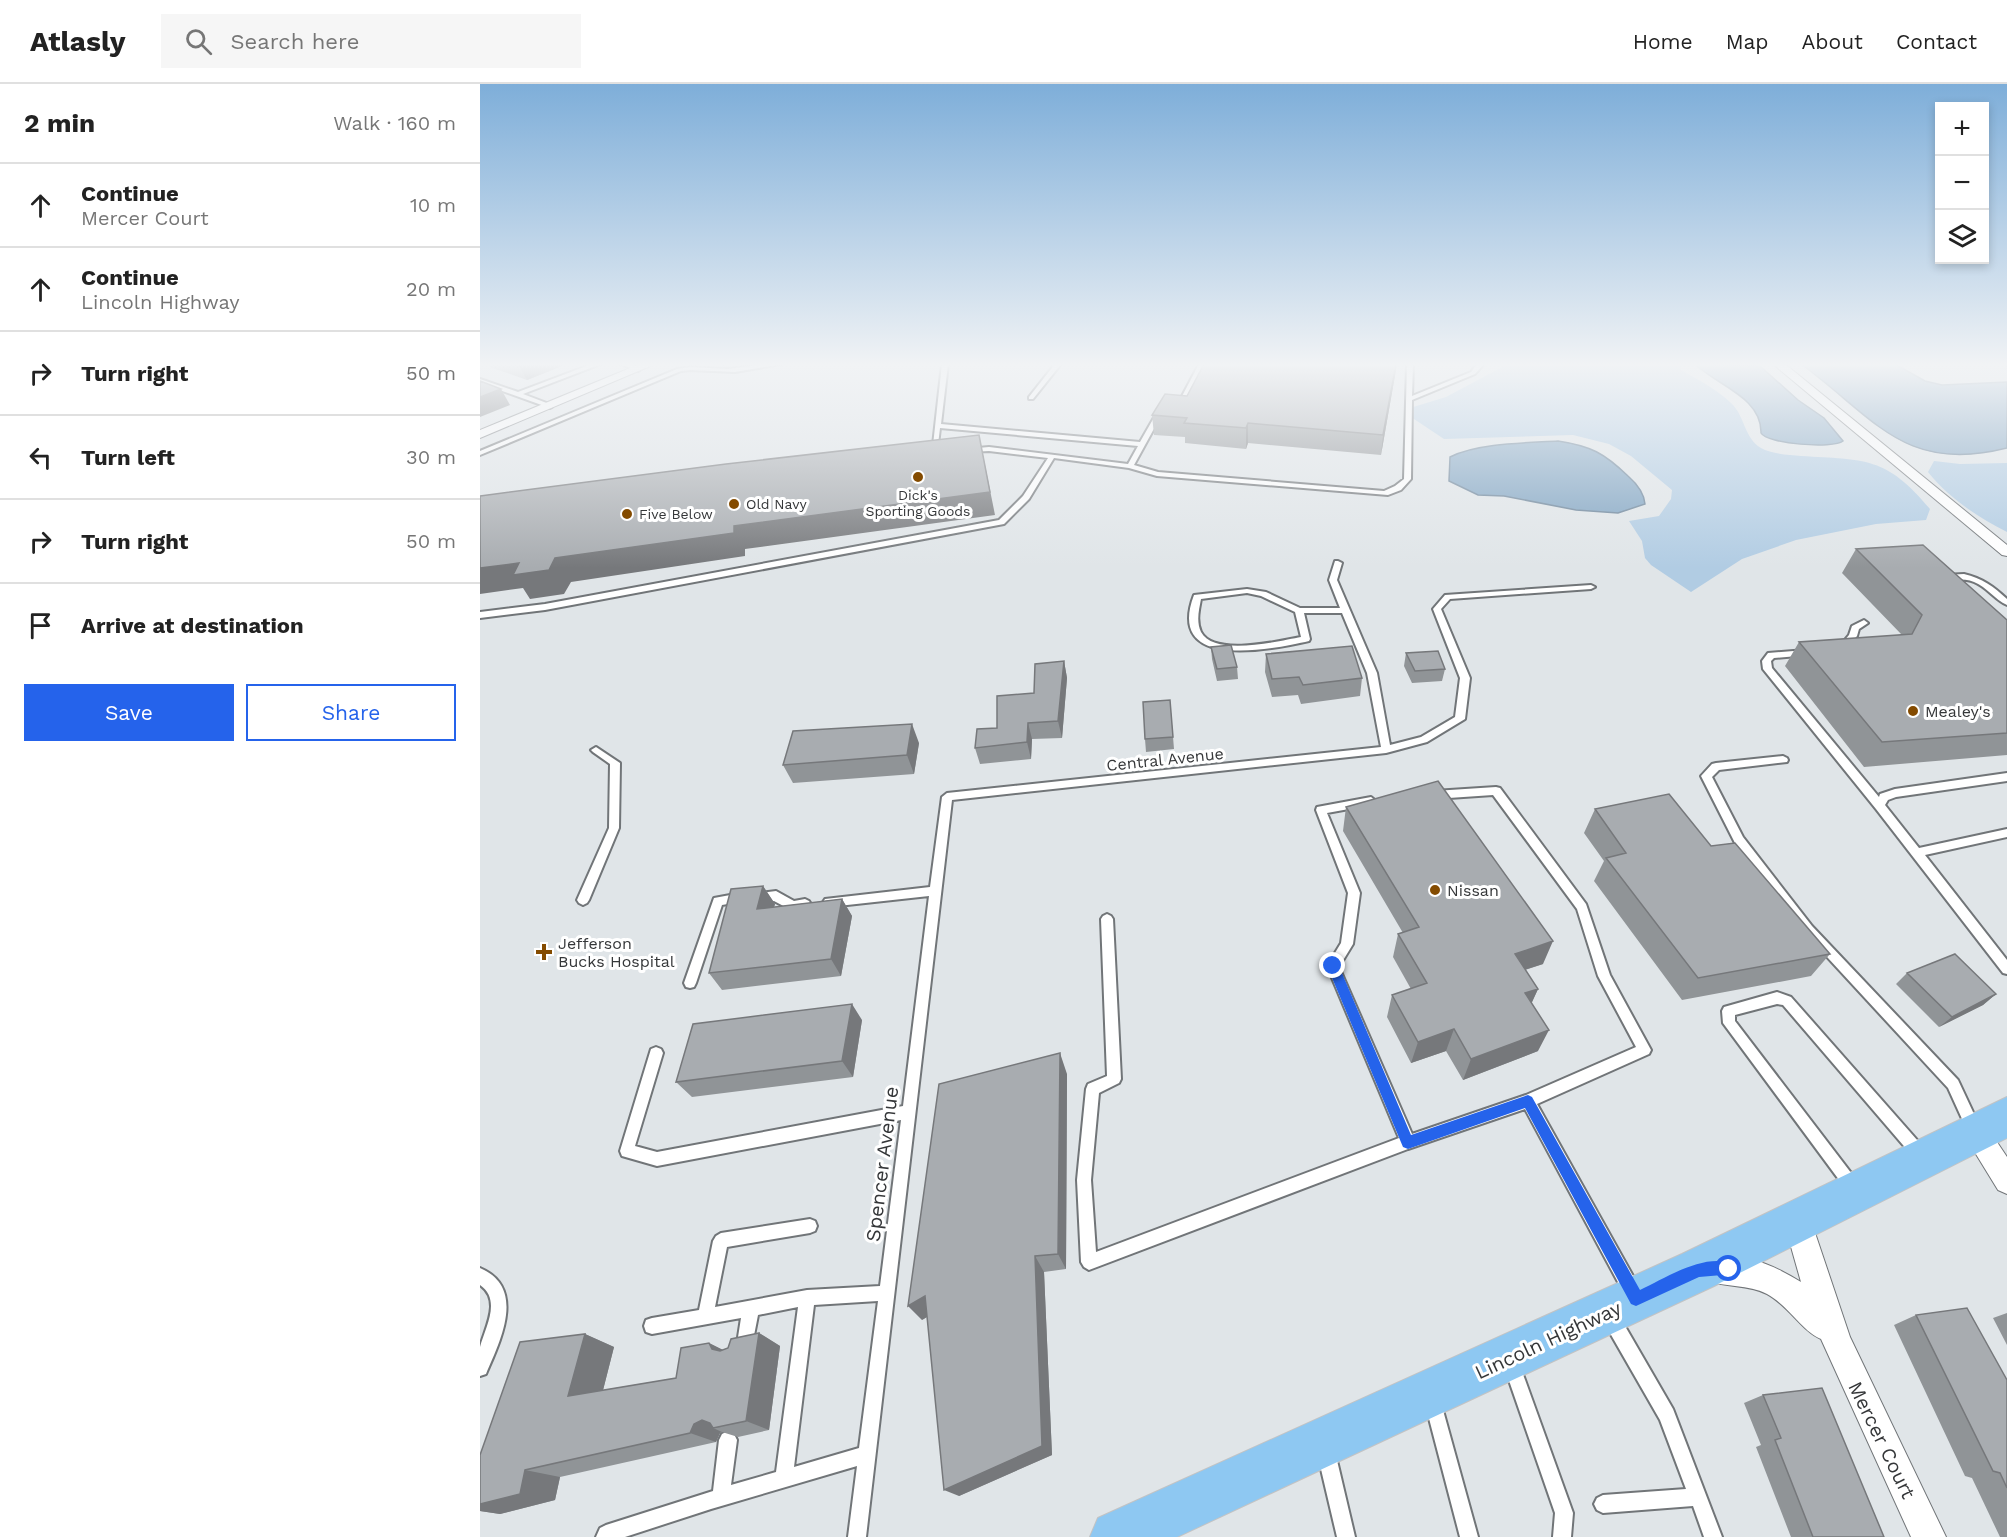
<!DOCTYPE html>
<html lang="en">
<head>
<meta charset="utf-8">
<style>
	:root { --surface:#fff; --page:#f6f6f6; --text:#222; --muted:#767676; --line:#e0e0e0; --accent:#2563eb }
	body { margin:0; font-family:"Work Sans",sans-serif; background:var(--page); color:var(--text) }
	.controls { position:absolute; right:18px; top:18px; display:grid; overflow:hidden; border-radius:0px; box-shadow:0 3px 9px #0003 }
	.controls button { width:54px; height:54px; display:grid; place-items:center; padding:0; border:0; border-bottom:2px solid var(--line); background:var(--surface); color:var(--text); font:30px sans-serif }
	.stop { position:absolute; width:18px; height:18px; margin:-14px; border:4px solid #2563eb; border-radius:50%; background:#fff }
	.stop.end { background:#2563eb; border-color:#fff; box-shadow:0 2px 6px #0008 }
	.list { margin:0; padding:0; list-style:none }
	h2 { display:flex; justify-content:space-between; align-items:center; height:78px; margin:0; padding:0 24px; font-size:26px }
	h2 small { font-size:20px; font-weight:400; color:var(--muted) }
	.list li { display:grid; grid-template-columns:39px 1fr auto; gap:18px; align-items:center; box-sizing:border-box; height:84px; padding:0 24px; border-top:2px solid var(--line) }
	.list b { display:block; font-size:22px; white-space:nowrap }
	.list p { margin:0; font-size:20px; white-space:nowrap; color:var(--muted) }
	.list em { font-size:20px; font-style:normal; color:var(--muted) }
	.actions { display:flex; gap:12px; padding:18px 24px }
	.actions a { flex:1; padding:14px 0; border:2px solid var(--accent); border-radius:0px; text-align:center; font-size:21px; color:var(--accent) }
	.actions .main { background:var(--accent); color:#fff }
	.icon { flex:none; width:33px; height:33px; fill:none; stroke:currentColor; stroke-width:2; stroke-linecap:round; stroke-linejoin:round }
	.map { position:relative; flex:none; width:1527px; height:1453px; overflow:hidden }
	header { display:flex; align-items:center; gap:36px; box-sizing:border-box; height:84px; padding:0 30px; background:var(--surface); border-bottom:2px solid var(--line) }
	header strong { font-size:28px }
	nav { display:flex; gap:33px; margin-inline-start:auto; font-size:21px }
	.search { width:420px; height:54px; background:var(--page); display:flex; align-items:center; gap:15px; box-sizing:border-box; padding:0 21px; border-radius:0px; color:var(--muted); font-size:22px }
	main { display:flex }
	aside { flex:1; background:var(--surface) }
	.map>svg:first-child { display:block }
</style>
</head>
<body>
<header>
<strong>Atlasly</strong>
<div class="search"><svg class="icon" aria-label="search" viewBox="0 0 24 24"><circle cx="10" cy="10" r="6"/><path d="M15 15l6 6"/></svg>Search here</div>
<nav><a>Home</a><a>Map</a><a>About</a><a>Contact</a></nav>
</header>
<main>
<aside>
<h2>2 min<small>Walk · 160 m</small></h2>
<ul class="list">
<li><svg class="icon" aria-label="ahead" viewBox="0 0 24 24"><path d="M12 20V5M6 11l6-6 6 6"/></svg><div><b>Continue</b><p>Mercer Court</p></div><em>10 m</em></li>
<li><svg class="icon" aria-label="ahead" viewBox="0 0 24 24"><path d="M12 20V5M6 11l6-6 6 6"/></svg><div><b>Continue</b><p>Lincoln Highway</p></div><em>20 m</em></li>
<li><svg class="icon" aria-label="right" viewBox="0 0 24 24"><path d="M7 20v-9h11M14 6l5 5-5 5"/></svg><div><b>Turn right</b></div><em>50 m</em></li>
<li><svg class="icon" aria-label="left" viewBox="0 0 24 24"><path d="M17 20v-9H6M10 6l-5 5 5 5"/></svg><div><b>Turn left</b></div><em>30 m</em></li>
<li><svg class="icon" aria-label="right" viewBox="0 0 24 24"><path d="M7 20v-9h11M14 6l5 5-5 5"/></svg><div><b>Turn right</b></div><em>50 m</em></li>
<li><svg class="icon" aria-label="arrive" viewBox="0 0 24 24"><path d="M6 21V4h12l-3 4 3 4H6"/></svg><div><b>Arrive at destination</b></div></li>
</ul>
<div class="actions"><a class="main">Save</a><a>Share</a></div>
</aside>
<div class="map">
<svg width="1527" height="1453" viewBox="0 0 1527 1453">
	<rect width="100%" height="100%" fill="#e0e5e8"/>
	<path fill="#b1cce3" d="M1028,280H1200L1201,286C1217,295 1238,306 1251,319C1265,332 1264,354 1281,364C1291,370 1309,371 1321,372C1385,376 1406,372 1450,425L1446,436L1396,440L1316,456L1262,475L1211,508L1171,481L1165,474L1162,457L1149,437L1179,432L1191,415L1192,406L1151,372L1129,360L1093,351L964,355L928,331L930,324L966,313Z
		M1454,377L1480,380L1527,379V448C1497,433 1469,414 1448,388Z"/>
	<path fill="#80a4c2" stroke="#6a8399" stroke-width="1.5" d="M1215,280L1280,282L1318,316L1344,334L1363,357C1353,365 1287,360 1281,349C1282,313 1236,301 1215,280Z
		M1321,280H1415L1445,297L1462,301L1527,298V364C1424,390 1395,334 1321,280Z
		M1078,357C1111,362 1124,369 1148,392C1156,399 1164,408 1165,420L1138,429L1096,426L1024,412L998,411L969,397L970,373C998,359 1046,359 1078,357Z"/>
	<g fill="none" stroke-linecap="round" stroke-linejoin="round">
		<g stroke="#717578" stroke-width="4">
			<path id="service" d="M112,280H121L43,310L72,321V323L70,324L0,299V295L38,308Z
				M140,280H150L161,285L158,287Z
				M285,280H301L255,288L210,286L201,287L0,371V367L197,285L210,283L248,285Z
				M462,280H468L461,340L660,358L676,330L679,328L682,330L654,381L678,388L904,407L915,402L924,395L927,280H933L932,312L991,288L997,280H1004L995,290L932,316L931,395L921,406L908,411L677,392L649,384L574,374L549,415L524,440L65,526L0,534V528L65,520L519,436L543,412L568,374L509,367L488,368L486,367V365L509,363L648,380L658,362L460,344L457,369L452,370Z
				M575,280H581L553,315H549V313Z
				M719,280H725C717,295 710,321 692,321V319L700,316Z
				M855,477H858L862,479L857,496L897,589L910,661L941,653L975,633L980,594L953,525L965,511L1111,501L1115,503L1111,505L970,515L961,525L990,594L985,635L947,658L906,669L472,716L386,1453H368L377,1382L231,1425L145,1453H116L120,1444L126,1441L233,1407L239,1356L242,1350L248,1347L254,1350L257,1356L251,1401L296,1388L318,1223L278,1231L270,1272L264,1274L258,1272L256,1266L261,1234L172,1250L166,1248L164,1242L166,1236L172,1234L219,1226L233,1157L236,1152L241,1149L330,1135L335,1137L337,1142L335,1147L330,1149L247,1163L235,1223L327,1206L400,1202L421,1036L177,1082L142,1072L140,1067L171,965L176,963L181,965L183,969L155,1062L177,1068L423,1022L449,812L349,823L345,821L343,818L345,815L450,803L462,713L467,709L901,663L887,589L862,529H824L830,555L829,557C790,566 685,587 714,511L767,505L786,508L820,524H860L849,496ZM767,509L781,512L815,528L821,553C799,557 734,573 721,548C716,537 719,526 721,515ZM398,1217L379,1364L314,1383L334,1221Z
				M1484,490C1502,494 1514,503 1527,515V521C1515,516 1507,503 1494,498C1483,493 1469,498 1460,493L1464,491Z
				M1384,536L1388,539L1379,545L1377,552L1365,566H1359L1358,564L1369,551L1372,542Z
				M1326,566L1330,569L1329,571L1294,574L1291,577L1292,584L1399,713L1400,710L1415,705L1527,689V697L1416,713L1408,716L1405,721L1439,764L1527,745V753L1445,771L1527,876V890L1523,889L1396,725L1283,585L1282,577L1288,569Z
				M116,663L140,679L139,744L109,816L107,819L103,821L99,819L97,816L129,744L130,680L113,668L111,666Z
				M1303,672L1307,674L1308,676L1307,678L1239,686L1232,693L1263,753L1332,842L1478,996L1500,1043L1498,1048L1493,1050L1488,1048L1468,1004L1324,848L1255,759L1221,692L1232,680L1236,679Z
				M1016,703L1020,704L1106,820L1130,891L1171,966L1169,970L1057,1020L1158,1201L1160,1207L1158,1213L1152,1215L1146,1213L1045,1025L928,1065L609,1186L604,1183L601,1178L597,1096L606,1005L608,1000L627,992L621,835L623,832L627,830L631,832L633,835L641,995L639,999L619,1009L611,1096L616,1168L919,1054L847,882L861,859L868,809L836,726L837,723L891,713L896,717L891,721L847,729L880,809L873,860L859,883L932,1050L1046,1011L1156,963L1118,892L1097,825L1013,711L954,715L949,711L954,707Z
				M296,807L314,817L325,815L329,817L331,820L329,823L313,827L294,817L273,816L271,813L273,810Z
				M261,809L265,811L267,814L265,817L242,821L216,899L214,903L210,904L206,903L204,899L234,814Z
				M1297,908L1311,913L1445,1065L1447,1070L1445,1075L1440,1077L1435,1075L1303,921L1297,920L1255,931V937L1378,1098L1380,1103L1378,1108L1373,1110L1368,1108L1243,939L1242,927L1244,923Z
				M0,1184C47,1204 20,1257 6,1290L0,1292C0,1283 0,1272 0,1263C5,1244 22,1216 0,1201Z
				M1132,1228L1138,1230L1193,1325L1242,1453H1224L1213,1422L1123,1429L1117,1426L1114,1420L1117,1414L1123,1411L1206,1405L1180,1336L1126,1242L1124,1236L1126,1230Z
				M1032,1274L1038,1276L1040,1282L1093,1429L1091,1453H1073L1075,1429L1024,1282L1026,1276Z
				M953,1311L959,1313L961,1319L998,1453H980L945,1319L947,1313Z
				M846,1359L852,1362L855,1368L875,1453H857L837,1368L840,1362Z"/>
		</g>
		<g stroke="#717578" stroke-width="2">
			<path id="minor" d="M160,280H175L0,354V346Z
				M1293,280H1305L1527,461V472L1522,471Z
				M1496,1036L1505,1040L1527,1073V1110L1518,1106L1483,1049L1487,1040Z
				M1318,1124L1328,1128L1370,1253L1466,1453H1431L1341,1255C1323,1248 1308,1221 1287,1210C1268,1200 1246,1204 1227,1196L1223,1186L1227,1176C1257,1164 1295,1182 1321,1198L1304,1138L1308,1128Z"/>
		</g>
		<g stroke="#c2c3c4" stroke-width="2">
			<path id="primary" d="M1527,1013V1054L1234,1202L697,1453H610L618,1434L1202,1170Z"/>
		</g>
		<use href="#service" fill="#fff" fill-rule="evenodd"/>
		<use href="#minor" fill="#fff" fill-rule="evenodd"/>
		<use href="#primary" fill="#8ec8f2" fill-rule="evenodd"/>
	</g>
	<path fill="#909497" d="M8,280H87L47,296L10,283Z
		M917,280L901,371L768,359L766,365L705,359V353L674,351L672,331L707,312Z
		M1376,465L1527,536V671L1384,683L1305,582L1319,558L1422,551L1362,489Z
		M731,563L757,583L758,595L737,597L732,575Z
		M926,569L965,585L962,597L932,599L924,582Z
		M786,570L882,594L880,612L821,620L818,611L792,613L785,588Z
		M584,577L587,594L582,654L552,655L551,675L500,680L495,664L554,609Z
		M690,616L694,665L666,668L665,655Z
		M439,659L434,690L313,699L303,681Z
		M866,723L1063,880L1045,886L1058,905L1051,920L1058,967L983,996L966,967L931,979L907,933L912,911L931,905L913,873L918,850L923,849L863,747Z
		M1115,725L1231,762L1350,870L1331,892L1202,916L1114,797L1124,777L1104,749Z
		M283,802L295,820L294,823L362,815L372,832L361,892L242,906L229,889Z
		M1427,889L1516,910L1503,921L1459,943L1416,900Z
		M382,936L373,993L212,1013L196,998Z
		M587,990L586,1185L564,1188L572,1371L479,1412L447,1233L442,1236Z
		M1527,1229V1261L1513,1234Z
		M1436,1231L1527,1296V1453H1520L1492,1394L1485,1392L1414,1241Z
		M279,1249L300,1262L289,1346L258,1353L242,1348L240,1349L236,1358L80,1393L75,1416L20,1430L0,1427V1371L105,1250L134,1263L123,1306L196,1294L229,1259L243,1266Z
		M1283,1311L1404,1453H1311L1276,1363L1281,1361L1264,1319Z"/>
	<path fill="#76787b" d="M38,280H87L47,296Z
		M242,280H257L243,282Z
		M916,280H917L901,371L903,351Z
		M21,305L30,321L0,333V313Z
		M768,339V359L766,365V344Z
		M499,351L515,431L265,465V472L91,498L84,510L50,515L43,504L0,510V484L75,474L254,442Z
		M584,577L587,594L582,654L578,637Z
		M548,639L552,655L551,675L547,658Z
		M432,640L439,659L434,690L427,671Z
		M283,802L295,820L288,843L277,825Z
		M362,815L372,832L361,892L351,875Z
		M1073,857L1063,880L1025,892L1035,870Z
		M1058,905L1048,927L1045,909Z
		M1516,910L1503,921L1459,943L1472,933Z
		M372,920L382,936L373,993L362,977Z
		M974,945L966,967L931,979L938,958Z
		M1069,946L1058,967L983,996L991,975Z
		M580,969L587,990L586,1185L578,1170Z
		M555,1172L564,1188L572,1371L479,1412L464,1406Z
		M445,1212L458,1226L442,1236L428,1222Z
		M279,1249L300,1262L289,1346L266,1337Z
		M105,1250L134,1263L119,1322L88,1312Z
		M229,1259L253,1271L232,1265Z
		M222,1336L241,1343L233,1344L242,1348L240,1349L236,1358L210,1349L214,1340Z
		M45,1386L80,1393L75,1416L20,1430L0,1427V1420Z"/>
	<path fill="#a8acb0" stroke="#76787b" stroke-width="1.5" d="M724,280H916L903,351L768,339L766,344L704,339L707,334L672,331L685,310L707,312Z
		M0,297L21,305L0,313Z
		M499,351L510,408L254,442V449L75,474L69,486L33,491L39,479L0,484V412L246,380Z
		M1443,461L1527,536V649L1402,658L1319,558L1432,550L1442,531L1376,465Z
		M751,561L757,583L737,585L731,563Z
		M872,562L882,594L823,601L819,593L792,595L786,570Z
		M958,567L965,585L935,587L926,569Z
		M584,577L578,637L548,639L547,658L495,664L497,645L517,644V612L554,609L555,580Z
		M690,616L693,653L665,655L663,618Z
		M432,640L427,671L303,681L313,647Z
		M958,697L1073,857L1035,870L1058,905L1045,909L1069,946L991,975L974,945L938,958L912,911L947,899L918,850L939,843L866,723Z
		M1189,710L1231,762L1255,759L1350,870L1218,894L1126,774L1146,769L1115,725Z
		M283,802L277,825L362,815L351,875L229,889L251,805Z
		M1475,870L1516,910L1472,933L1427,889Z
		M372,920L362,977L196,998L213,940Z
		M580,969L578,1170L555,1172L562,1362L464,1406L445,1212L428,1222L459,1000Z
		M1487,1224L1527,1296V1404L1520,1389L1513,1387L1436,1231Z
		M279,1249L266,1337L233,1344L230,1339L222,1336L214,1340L210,1349L45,1386L40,1410L0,1420V1371L40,1258L105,1250L88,1312L196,1294L201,1264L229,1259L232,1265L240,1267L248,1264L251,1255Z
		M1342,1304L1404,1453H1333L1295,1356L1301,1354L1283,1311Z"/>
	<linearGradient id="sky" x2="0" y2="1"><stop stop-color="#7eaed9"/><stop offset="0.58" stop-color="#f1f3f5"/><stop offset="1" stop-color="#f1f3f5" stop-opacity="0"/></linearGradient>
	<rect width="1527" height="484" fill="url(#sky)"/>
	<path fill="#2563eb" d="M853,877L859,882L931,1051L1048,1011L1052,1013L1160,1206C1186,1194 1224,1168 1254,1180V1190L1219,1193L1156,1222L1151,1220L1045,1024L928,1065L923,1063L847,882Z"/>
	<g fill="#844b00" stroke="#fff" stroke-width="2">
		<circle cx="438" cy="393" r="6"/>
		<circle cx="254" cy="420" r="6"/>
		<circle cx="147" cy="430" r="6"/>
		<circle cx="1433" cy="627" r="6"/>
		<circle cx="955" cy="806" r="6"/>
		<path d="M61 859h6v6h6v6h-6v6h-6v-6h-6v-6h6z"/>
	</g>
	<g text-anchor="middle" stroke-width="6" stroke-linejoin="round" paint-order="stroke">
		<g font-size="14" fill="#353739" stroke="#fff" text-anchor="start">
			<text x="438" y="416" text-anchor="middle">Dick's<tspan x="438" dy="16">Sporting Goods</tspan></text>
			<text x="266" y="425">Old Navy</text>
			<text x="159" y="435">Five Below</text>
		</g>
		<g font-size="16" fill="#353739" stroke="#fff" text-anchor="start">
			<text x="1445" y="633">Mealey's</text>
			<text x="967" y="812">Nissan</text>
			<text x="78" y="865">Jefferson<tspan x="78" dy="18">Bucks Hospital</tspan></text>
		</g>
		<g font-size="16" fill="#353739" stroke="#fff">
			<text transform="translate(685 675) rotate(-6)" y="6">Central Avenue</text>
		</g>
		<g font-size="20" fill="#353739" stroke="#fff">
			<text transform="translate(402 1080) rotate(-83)" y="7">Spencer Avenue</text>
			<text transform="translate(1068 1256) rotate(-25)" y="7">Lincoln Highway</text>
			<text transform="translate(1402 1356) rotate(64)" y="7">Mercer Court</text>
		</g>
	</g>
</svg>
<div class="controls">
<button>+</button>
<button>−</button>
<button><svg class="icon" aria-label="layers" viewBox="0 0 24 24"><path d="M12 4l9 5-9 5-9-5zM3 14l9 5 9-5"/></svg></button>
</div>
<div class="stop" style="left:1249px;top:1185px"></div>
<div class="stop end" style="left:853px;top:882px"></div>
</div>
</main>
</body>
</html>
